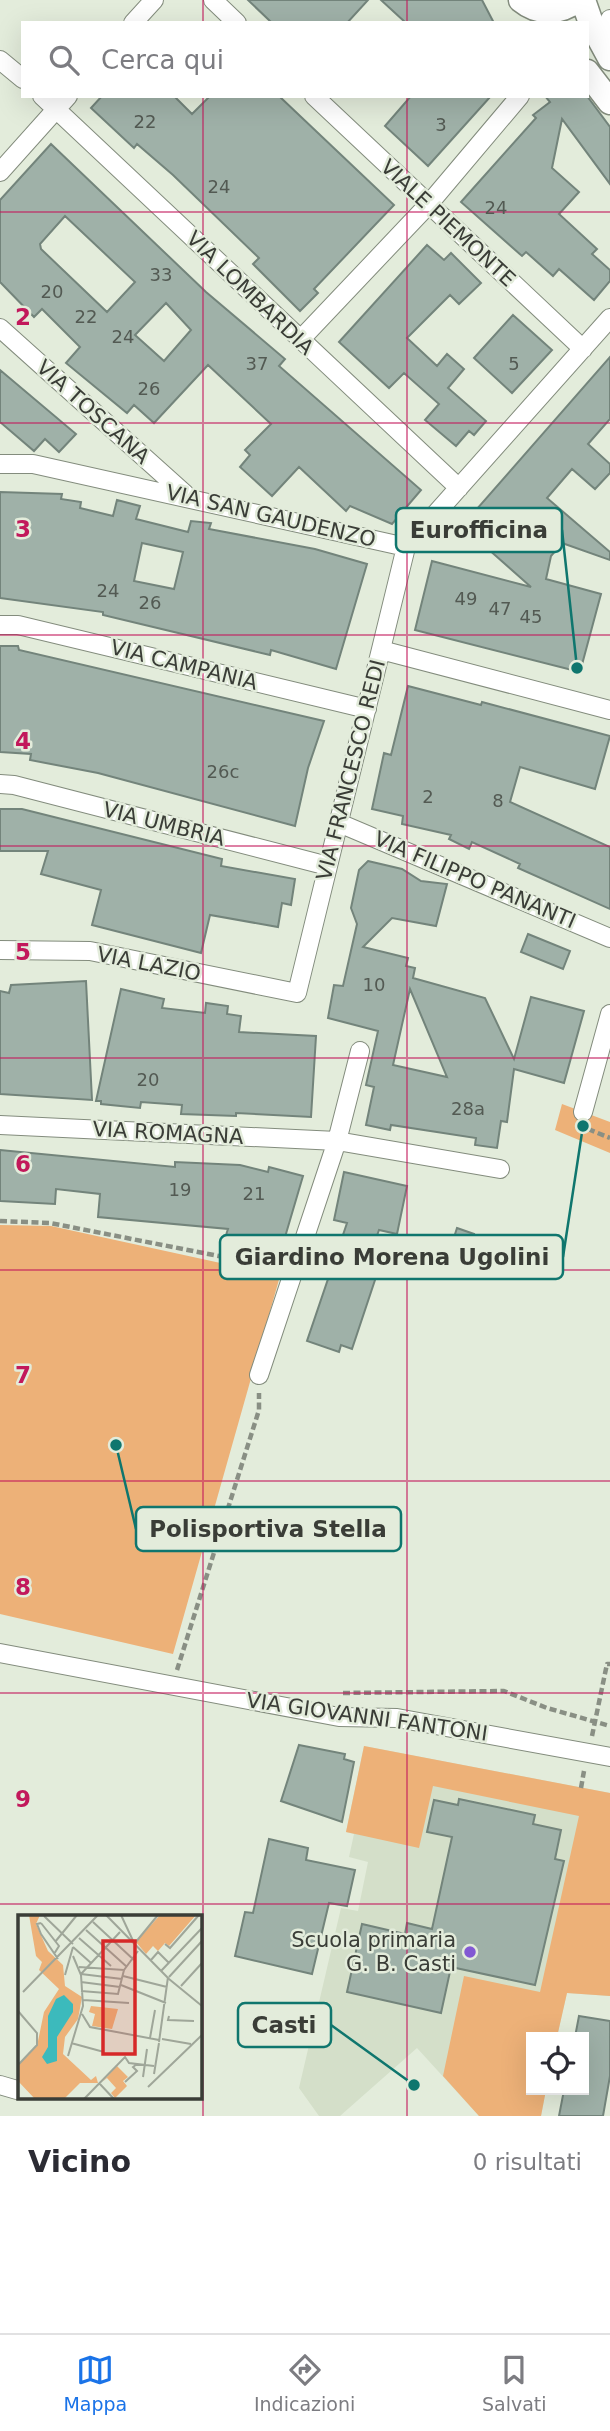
<!DOCTYPE html>
<html lang="it">
<head>
<meta charset="utf-8">
<style>
	:root { --surface:#fff; --page:#f7f7f7; --text:#2b2b33; --muted:#7c7c81; --line:#e1e1e2; --accent:#1a73e8 }
	body { margin:0; font-family:"DejaVu Sans",sans-serif; background:var(--page); color:var(--text) }
	.controls { position:absolute; right:21px; bottom:21px; display:grid; overflow:hidden; border-radius:0px; box-shadow:0 7px 28px #0002 }
	.controls button { width:63px; height:63px; display:grid; place-items:center; padding:0; border:0; border-bottom:2px solid var(--line); background:var(--surface); color:var(--text); font:35px sans-serif }
	.list { margin:0; padding:0; list-style:none }
	h2 { display:flex; justify-content:space-between; align-items:center; height:91px; margin:0; padding:0 28px; font-size:30px }
	h2 small { font-size:23px; font-weight:400; color:var(--muted) }
	.icon { flex:none; width:38px; height:38px; fill:none; stroke:currentColor; stroke-width:2; stroke-linecap:round; stroke-linejoin:round }
	.map { position:relative; flex:none; width:610px; height:2116px; overflow:hidden }
	.search { position:absolute; background:var(--surface); box-shadow:0 7px 28px #0002; left:21px; right:21px; top:21px; height:77px; display:flex; align-items:center; gap:18px; box-sizing:border-box; padding:0 24px; border-radius:0px; color:var(--muted); font-size:26px }
	.sheet { height:217px; background:var(--surface) }
	nav { display:flex; justify-content:space-around; align-items:center; box-sizing:border-box; height:98px; border-top:2px solid var(--line); background:var(--surface); font-size:19px; color:var(--muted) }
	nav a { display:grid; justify-items:center; gap:4px }
	nav .on { color:var(--accent) }
	.map>svg:first-child { display:block }
</style>
</head>
<body>
<div class="map">
<svg width="610" height="2116" viewBox="0 0 610 2116">
	<rect width="100%" height="100%" fill="#e3ecdb"/>
	<path fill="#d4dfc9" d="M364,1746L610,1793V1996L567,1993L557,2037H531V2090H546L541,2116H479L417,2048L340,2116H319L299,2088L341,1908L358,1911L368,1862L349,1857L354,1834L346,1832Z"/>
	<path fill="#edb178" d="M562,1104L610,1122V1153L555,1130Z
		M0,1225L51,1226L280,1276L173,1654L0,1614Z
		M364,1746L610,1793V1996L567,1993L557,2037H531V2090H546L541,2116H479L443,2076L464,1976L540,1992L579,1816L433,1786L419,1848L346,1832Z"/>
	<path fill="#9fb1a8" stroke="#73847b" stroke-width="2" fill-rule="evenodd" d="M248,0H368L347,23H272Z
		M381,0H482L494,23H406Z
		M102,96H174L192,114L210,96H279L394,205L314,289L318,293L300,311L253,264L259,258L173,175L137,144L134,148L91,108Z
		M411,96H491L428,166L385,126Z
		M545,96H587L610,127V184L562,119L552,168L579,192L559,214L597,249L592,254L610,270V281L594,300L559,269L553,276L526,252L522,256L461,202L536,118L533,115L550,102Z
		M51,144L206,292L285,359L279,366L421,490L392,524L350,506L346,511L299,467L272,496L240,467L250,455L245,450L271,424L208,365L154,423L134,405L127,413L66,363L80,347L42,309L34,317L0,282V200ZM65,216L135,282L107,312L41,249L40,244ZM166,303L191,330L164,361L135,335Z
		M427,245L444,260L451,253L481,283L459,304L450,295L407,338L437,366L447,354L464,369L448,388L486,421L474,435L469,431L456,446L425,420L439,404L404,373L389,388L339,342Z
		M513,315L552,350L512,393L474,358Z
		M610,357V419L588,444L610,464V473L595,489L572,469L547,498L610,552V560L562,543L551,556L546,579L601,594L580,672L415,630L432,561L531,587L462,526Z
		M0,370L76,434L59,452L45,439L34,451L0,422Z
		M0,492L62,494L61,499L81,502L80,508L113,516L117,500L140,506L136,519L188,532L191,521L211,523L209,529L315,549L367,564L336,669L271,650L270,655L103,615V612L0,598ZM142,543L183,552L174,589L134,581Z
		M0,646H18L19,650L324,721L308,768L295,826L98,773L30,760L31,754L0,752Z
		M408,686L481,705L482,702L610,736L595,789L520,767L510,802L610,847V909L518,868L520,864L472,842L469,849L449,839L451,835L402,824L403,816L372,809L384,753L391,755Z
		M0,809H22L222,859L221,866L295,879L291,905L282,903L278,927L210,915L201,953L92,925L101,890L41,874L48,851H0Z
		M368,861L402,869L421,881L447,884L436,926L392,918L363,947L408,958L406,966L415,968L413,978L485,998L514,1059L531,997L584,1011L564,1083L514,1069L507,1122L501,1121L497,1148L475,1145L476,1138L391,1125L390,1130L366,1125L374,1087L366,1085L378,1031L328,1018L334,985L343,986L357,924L351,908L359,870ZM410,989L447,1077L393,1065Z
		M528,934L570,951L563,969L521,952Z
		M86,981L92,1100L0,1094V991L9,993L11,985Z
		M121,989L164,999L162,1008L205,1013L206,1003L228,1006L227,1014L241,1016L239,1032L316,1036L311,1117L236,1113V1116L181,1114L182,1105L141,1102L140,1108L101,1104V1101H96Z
		M0,1150L175,1167V1162L240,1165L268,1172L269,1167L303,1176L280,1254L225,1238L228,1229L98,1217L100,1194L56,1189L55,1204L0,1201Z
		M344,1172L407,1186L397,1234L379,1230L367,1264L379,1268L352,1349L341,1345L339,1352L307,1341L347,1223L334,1220Z
		M457,1228L474,1234L466,1261L448,1256Z
		M299,1745L345,1754L344,1759L354,1762L342,1822L281,1801Z
		M459,1799L535,1815L533,1824L561,1830L555,1859L564,1861L535,1985L451,1967L441,2013L347,1992L362,1924L405,1934L407,1923L432,1929L452,1837L427,1832L434,1800L458,1805Z
		M269,1839L308,1848L306,1860L355,1870L347,1906L329,1903L312,1974L235,1956L245,1912L253,1913Z
		M579,2016L610,2021V2076L603,2116H559L564,2090H584V2037H575Z"/>
	<g fill="none" stroke-linecap="round" stroke-linejoin="round">
		<g stroke="#838c7d" stroke-width="20">
			<path id="street" d="M213,0L237,23
				M133,23L154,0
				M601,39L610,19
				M0,60L23,79
				M42,96L459,488
				M314,96L583,349
				M0,172L68,96
				M0,328L185,494
				M300,340L428,205L520,96
				M0,464H33L406,547L610,318
				M0,625H18L367,709
				M381,650L610,710
				M0,784L14,785L328,866
				M339,823L610,938
				M0,950L90,951L297,993L406,547
				M583,1112L610,1014
				M0,1125L337,1141L500,1169
				M259,1375L337,1141L360,1051
				M0,1653L339,1717L397,1718L610,1757
				M0,2085L17,2090"/>
		</g>
		<g stroke="#838c7d" stroke-width="27">
			<path id="secondary" d="M521,0C538,14 559,14 577,0
				M583,0L591,23L610,58
				M587,72L610,102"/>
		</g>
		<path stroke="#898f84" stroke-width="4.5" stroke-dasharray="7 3.5" stroke-linecap="butt" d="M588,1129L610,1138
			M0,1221L50,1223L275,1267
			M177,1670L259,1410V1393
			M343,1693L504,1691L547,1708L610,1726
			M592,1736L607,1664H610
			M581,1788L584,1771"/>
		<use href="#street" stroke="#fff" stroke-width="18"/>
		<use href="#secondary" stroke="#fff" stroke-width="24"/>
	</g>
	<path fill="none" stroke="#c2185b" stroke-width="2" stroke-opacity="0.55" d="M203,0V23M407,0V23M203,96V2116M407,96V2116M0,212H610M0,423H610M0,635H610M0,846H610M0,1058H610M0,1270H610M0,1481H610M0,1693H610M0,1904H610"/>
	<circle fill="#8259d3" stroke="#e3ecdb" stroke-width="2.5" cx="470" cy="1952" r="7"/>
	<g text-anchor="middle" stroke-width="5" stroke-linejoin="round" paint-order="stroke">
		<g font-size="18" fill="#535a53">
			<text x="145" y="128">22</text>
			<text x="441" y="131">3</text>
			<text x="219" y="193">24</text>
			<text x="496" y="214">24</text>
			<text x="161" y="281">33</text>
			<text x="52" y="298">20</text>
			<text x="86" y="323">22</text>
			<text x="123" y="343">24</text>
			<text x="257" y="370">37</text>
			<text x="514" y="370">5</text>
			<text x="149" y="395">26</text>
			<text x="108" y="597">24</text>
			<text x="466" y="605">49</text>
			<text x="150" y="609">26</text>
			<text x="500" y="615">47</text>
			<text x="531" y="623">45</text>
			<text x="223" y="778">26c</text>
			<text x="428" y="803">2</text>
			<text x="498" y="807">8</text>
			<text x="374" y="991">10</text>
			<text x="148" y="1086">20</text>
			<text x="468" y="1115">28a</text>
			<text x="180" y="1196">19</text>
			<text x="254" y="1200">21</text>
		</g>
		<g font-size="21" fill="#3a3d37" stroke="#e3ecdb">
			<text transform="translate(448 223) rotate(43)" y="7">VIALE PIEMONTE</text>
			<text transform="translate(250 293) rotate(44)" y="7">VIA LOMBARDIA</text>
			<text transform="translate(93 412) rotate(42)" y="7">VIA TOSCANA</text>
			<text transform="translate(271 516) rotate(13)" y="7">VIA SAN GAUDENZO</text>
			<text transform="translate(184 665) rotate(14)" y="7">VIA CAMPANIA</text>
			<text transform="translate(351 770) rotate(-76)" y="7">VIA FRANCESCO REDI</text>
			<text transform="translate(164 824) rotate(14)" y="7">VIA UMBRIA</text>
			<text transform="translate(475 880) rotate(23)" y="7">VIA FILIPPO PANANTI</text>
			<text transform="translate(149 964) rotate(11)" y="7">VIA LAZIO</text>
			<text transform="translate(168 1133) rotate(3)" y="7">VIA ROMAGNA</text>
			<text transform="translate(367 1717) rotate(8)" y="7">VIA GIOVANNI FANTONI</text>
		</g>
		<g font-size="21" fill="#3a3d37" stroke="#e3ecdb" text-anchor="end">
			<text x="456" y="1947">Scuola primaria<tspan x="456" dy="24">G. B. Casti</tspan></text>
		</g>
	</g>
	<g transform="translate(18 1915)">
		<rect width="184" height="184" fill="#e3ecdb"/>
		<path d="M11,0H22L18,9L30,36L45,50L47,71L64,82L60,104L47,122L45,139L73,165L78,161L80,168H62L46,184H17L0,166V150L19,131L26,97L41,74L21,55L24,47L18,41ZM142,0H178L151,31L147,28L140,36L135,31L128,39L118,27ZM73,91L100,94L94,114L74,111L77,99L71,97ZM99,151L110,162L105,166L109,171L97,183L93,178L98,173L89,163L84,167Z" fill="#edb178"/>
		<path d="M46,80L55,89V97L39,122V146L29,149L24,142L30,132V101L38,84Z" fill="#3cbabc"/>
		<path fill="none" stroke="#9fa699" stroke-width="2" d="M88,0L151,64M103,0L117,30M26,1L55,29M75,7L116,45M23,8L19,9L23,19L40,44M23,8L41,31L36,39M68,15L109,52M61,23L93,51M37,27L59,0M117,28L140,0M147,29L152,33L181,0M55,32L73,48M133,45L140,37L151,48M61,52L106,55L120,36M143,56L184,13M63,59L102,17M63,59L104,64M47,60L55,32M105,61L149,72M151,62L184,26M151,64L184,91M63,67L102,72M103,70L148,88M163,71L184,48M63,76L100,79L106,55M5,77L80,0M65,85L111,88M0,96L19,118V130L1,149M64,99L72,112L141,125M151,101L150,105L176,106M132,123L137,95M144,124L173,129M141,127L150,62M53,128L86,137M50,141L65,91L63,60L55,41M136,159L141,128M125,162L129,134M107,167L119,156L115,152L119,149M81,168L96,184M130,172L184,120M66,184L107,142L111,148L136,151"/>
		<path fill="#d62828" fill-opacity="0.15" stroke="#d62828" stroke-width="3.5" d="M85,26H117V139H85Z"/>
		<rect width="184" height="184" fill="none" stroke="#3a3d37" stroke-width="3.5"/>
	</g>
	<g font-size="23" text-anchor="middle" font-weight="bold" fill="#c2185b" stroke="#e3ecdb" stroke-width="5" stroke-linejoin="round" paint-order="stroke">
		<text x="23" y="325">2</text>
		<text x="23" y="537">3</text>
		<text x="23" y="749">4</text>
		<text x="23" y="960">5</text>
		<text x="23" y="1172">6</text>
		<text x="23" y="1383">7</text>
		<text x="23" y="1595">8</text>
		<text x="23" y="1807">9</text>
	</g>
	<path fill="none" stroke="#0f766e" stroke-width="2.5" d="M577 668L562 530M583 1126L563 1257M116 1445L136 1529M414 2085L331 2025"/>
	<g fill="#0f766e" stroke="#e3ecdb" stroke-width="2.5">
		<circle cx="577" cy="668" r="7"/>
		<circle cx="583" cy="1126" r="7"/>
		<circle cx="116" cy="1445" r="7"/>
		<circle cx="414" cy="2085" r="7"/>
	</g>
	<g fill="#e3ecdb" stroke="#0f766e" stroke-width="2.5">
		<rect x="396" y="508" width="166" height="44" rx="7"/>
		<rect x="220" y="1235" width="343" height="44" rx="7"/>
		<rect x="136" y="1507" width="265" height="44" rx="7"/>
		<rect x="238" y="2003" width="93" height="44" rx="7"/>
	</g>
	<g font-size="23" text-anchor="middle" font-weight="bold" fill="#3a3d37">
		<text x="479" y="538">Eurofficina</text>
		<text x="392" y="1265">Giardino Morena Ugolini</text>
		<text x="268" y="1537">Polisportiva Stella</text>
		<text x="284" y="2033">Casti</text>
	</g>
</svg>
<div class="controls">
<button><svg class="icon" aria-label="locate" viewBox="0 0 24 24"><circle cx="12" cy="12" r="6"/><path d="M12 2v4M12 18v4M2 12h4M18 12h4"/></svg></button>
</div>
<div class="search"><svg class="icon" aria-label="search" viewBox="0 0 24 24"><circle cx="10" cy="10" r="6"/><path d="M15 15l6 6"/></svg>Cerca qui</div>
</div>
<section class="sheet">
<h2>Vicino<small>0 risultati</small></h2>
<ul class="list">
</ul>
</section>
<nav>
<a class="on"><svg class="icon" aria-label="map" viewBox="0 0 24 24"><path d="M3 6l6-2 6 2 6-2v14l-6 2-6-2-6 2zM9 4v14M15 6v14"/></svg>Mappa</a>
<a><svg class="icon" aria-label="directions" viewBox="0 0 24 24"><path d="M12 3l9 9-9 9-9-9zM9 14v-3h6M13 9l2 2-2 2"/></svg>Indicazioni</a>
<a><svg class="icon" aria-label="saved" viewBox="0 0 24 24"><path d="M7 4h10v16l-5-4-5 4z"/></svg>Salvati</a>
</nav>
</body>
</html>
